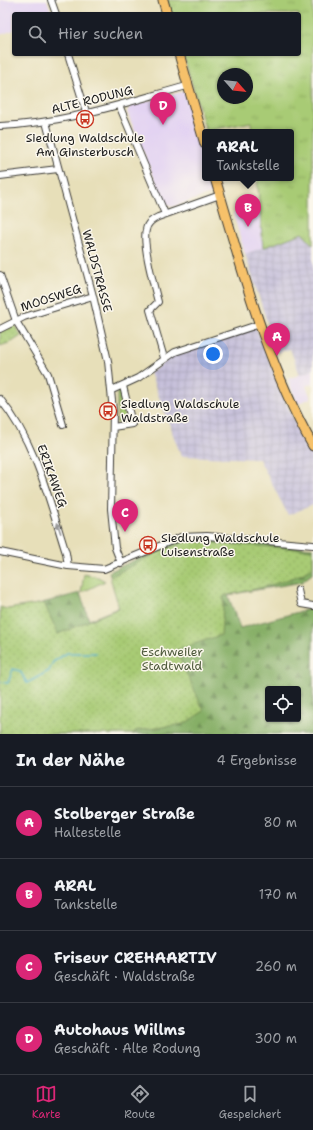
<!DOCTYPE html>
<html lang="de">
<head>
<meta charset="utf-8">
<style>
	:root { --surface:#171b24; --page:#242831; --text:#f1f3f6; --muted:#9ea1a6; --line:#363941; --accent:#db2777 }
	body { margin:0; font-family:"Shantell Sans",sans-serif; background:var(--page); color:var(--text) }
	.controls { position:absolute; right:12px; bottom:12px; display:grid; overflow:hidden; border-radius:4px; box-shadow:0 1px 3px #0004 }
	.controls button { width:36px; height:36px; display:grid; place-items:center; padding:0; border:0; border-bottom:1px solid var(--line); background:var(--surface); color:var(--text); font:20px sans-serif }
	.compass { position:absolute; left:217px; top:68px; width:36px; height:36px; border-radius:50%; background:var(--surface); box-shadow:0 1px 3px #0004; rotate:117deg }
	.you { position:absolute; left:213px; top:354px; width:14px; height:14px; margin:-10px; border:3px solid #fff; border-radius:50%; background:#1a73e8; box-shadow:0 0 0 6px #1a73e833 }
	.badge { display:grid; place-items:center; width:26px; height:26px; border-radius:50%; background:var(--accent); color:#fff; font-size:13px; font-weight:700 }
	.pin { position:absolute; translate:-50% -33px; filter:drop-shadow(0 1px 2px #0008) }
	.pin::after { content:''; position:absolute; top:21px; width:14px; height:12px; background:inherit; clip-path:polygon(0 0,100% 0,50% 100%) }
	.popup { position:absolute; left:202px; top:129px; width:92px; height:52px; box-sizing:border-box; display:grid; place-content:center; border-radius:4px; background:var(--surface); filter:drop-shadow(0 1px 3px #0005); font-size:13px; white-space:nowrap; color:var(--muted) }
	.popup b { font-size:15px; color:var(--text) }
	.popup::after { content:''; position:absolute; left:50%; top:100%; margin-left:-8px; border:8px solid transparent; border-top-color:var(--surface) }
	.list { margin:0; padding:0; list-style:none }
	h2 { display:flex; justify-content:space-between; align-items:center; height:52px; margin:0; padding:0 16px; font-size:17px }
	h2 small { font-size:13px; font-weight:400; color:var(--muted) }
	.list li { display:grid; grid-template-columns:26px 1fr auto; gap:12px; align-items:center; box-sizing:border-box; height:72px; padding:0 16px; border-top:1px solid var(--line) }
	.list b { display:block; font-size:15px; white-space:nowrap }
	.list p { margin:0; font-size:13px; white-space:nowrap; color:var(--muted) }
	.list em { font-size:13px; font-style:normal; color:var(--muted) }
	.icon { flex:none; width:22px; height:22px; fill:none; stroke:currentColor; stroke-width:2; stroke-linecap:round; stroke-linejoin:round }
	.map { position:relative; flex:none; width:313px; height:734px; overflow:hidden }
	.search { position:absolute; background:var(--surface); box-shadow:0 1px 3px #0004; left:12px; right:12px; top:12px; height:44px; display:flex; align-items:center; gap:10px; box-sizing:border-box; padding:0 14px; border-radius:4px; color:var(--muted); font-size:15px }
	.sheet { height:340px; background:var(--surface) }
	nav { display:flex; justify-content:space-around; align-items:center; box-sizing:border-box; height:56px; border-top:1px solid var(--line); background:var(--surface); font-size:11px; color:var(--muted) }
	nav a { display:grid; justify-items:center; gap:2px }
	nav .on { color:var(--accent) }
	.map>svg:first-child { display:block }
</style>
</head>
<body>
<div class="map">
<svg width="313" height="734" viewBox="0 0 313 734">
	<defs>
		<pattern id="industrial-grid" width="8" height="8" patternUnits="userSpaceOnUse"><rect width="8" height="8" fill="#c6c0da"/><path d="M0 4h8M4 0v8" fill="none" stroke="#aaa4ba"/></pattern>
		<pattern id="grass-tufts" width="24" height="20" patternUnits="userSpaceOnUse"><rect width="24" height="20" fill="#a8cb74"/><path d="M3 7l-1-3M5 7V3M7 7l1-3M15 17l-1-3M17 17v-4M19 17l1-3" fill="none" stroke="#90ae64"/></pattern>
		<pattern id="forest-firs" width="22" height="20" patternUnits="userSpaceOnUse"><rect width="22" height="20" fill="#86af66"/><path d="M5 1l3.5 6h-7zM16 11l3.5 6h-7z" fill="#6d8e53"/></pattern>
		<pattern id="park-dots" width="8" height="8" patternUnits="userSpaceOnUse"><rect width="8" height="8" fill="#a8cb74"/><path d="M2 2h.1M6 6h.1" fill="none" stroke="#90ae64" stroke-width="1.8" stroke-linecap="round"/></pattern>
	</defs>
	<rect width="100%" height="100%" fill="#fbf7ec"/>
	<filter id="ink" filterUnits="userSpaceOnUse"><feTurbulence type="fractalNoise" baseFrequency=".025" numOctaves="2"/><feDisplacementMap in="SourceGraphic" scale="8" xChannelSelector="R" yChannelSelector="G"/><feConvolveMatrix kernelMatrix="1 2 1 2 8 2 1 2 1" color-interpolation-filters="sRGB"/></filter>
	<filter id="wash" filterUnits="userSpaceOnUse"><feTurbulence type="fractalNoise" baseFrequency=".012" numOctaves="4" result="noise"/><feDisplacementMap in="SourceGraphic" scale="16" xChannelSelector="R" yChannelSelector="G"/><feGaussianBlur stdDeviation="0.9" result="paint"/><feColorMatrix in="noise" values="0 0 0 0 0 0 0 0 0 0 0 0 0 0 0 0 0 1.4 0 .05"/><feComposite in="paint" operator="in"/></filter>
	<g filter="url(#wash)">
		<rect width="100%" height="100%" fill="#e7dfb9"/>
		<path fill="#e3d3f2" d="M0,0H47L52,14H14V30L0,35Z
			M185,91L205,157V178H212L216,192L172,207L164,202L127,112L130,106Z
			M259,205L263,248L245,254L233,213Z
			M313,370V383L306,386L311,398L297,404L288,379Z"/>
		<path fill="url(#industrial-grid)" d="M302,233L313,245V370L300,375L290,349L277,353L245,254Z
			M256,327L288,407L313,455V505L288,515L259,459L181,456L150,373L176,353Z"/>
		<path fill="url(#grass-tufts)" stroke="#627448" fill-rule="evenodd" d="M167,0H313V245L302,233L263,248L257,178H291V132H252L251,122L206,131L183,54H299V14H171ZM223,74H247V98H223Z
			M120,390L122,391L124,396L120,395L125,416L129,417L130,420L127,423H117V391Z
			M84,574L98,577L105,581L81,593Z"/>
		<path fill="url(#forest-firs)" stroke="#516641" fill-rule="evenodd" d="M182,538L227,540L313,548V573L302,582L228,595L240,628L313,608V734H0L12,611L80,593L89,620L118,608L119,604L109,572ZM268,689H298V719H268Z"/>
		<path fill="url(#park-dots)" stroke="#627448" d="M14,324L21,336L12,342L0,346V331Z
			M189,541L313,550V568C285,584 255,589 224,596L221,635L176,650L204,711L184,724L135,731V734H0V607L7,609L44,603L58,634L119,608L110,577L162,550Z"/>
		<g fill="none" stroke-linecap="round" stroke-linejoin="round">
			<path stroke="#46acc6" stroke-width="1.5" d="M0,682L8,683L13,669L20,671L27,683L49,671L53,662L67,653H96"/>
		</g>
	</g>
	<g filter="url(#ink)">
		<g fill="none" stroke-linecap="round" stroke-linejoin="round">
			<g stroke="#3a3934" stroke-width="8">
				<path id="minor" d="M51,0L56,14
					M68,54L87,115
					M119,105L165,214
					M46,122L93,296L108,361L113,411L111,509L115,548L121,563
					M0,126C67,123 124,103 187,86
					M0,176L58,169
					M0,275L16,321L48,374L63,425
					M0,329L24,317L93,296
					M164,358L150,310L158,302C154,286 142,244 146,230C147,223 152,220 158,217L220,195
					M112,390L138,378L175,352L260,324
					M0,399C36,443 49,500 66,553L68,566
					M113,427L132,424L123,386
					M0,552L68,566L104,569L181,537L207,536L313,545
					M298,590L301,604L313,606"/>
			</g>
			<g stroke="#3a3934" stroke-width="11">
				<path id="primary" d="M163,0L167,14
					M179,54L205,144
					M215,178C242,269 266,363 313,446"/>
			</g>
			<use href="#minor" stroke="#fff" stroke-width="6"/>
			<use href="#primary" stroke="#f6c16b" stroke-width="9"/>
		</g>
		<defs><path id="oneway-solid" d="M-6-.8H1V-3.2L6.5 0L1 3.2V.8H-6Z"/></defs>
		<use fill="#999" href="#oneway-solid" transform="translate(59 528) rotate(-108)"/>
	</g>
	<defs>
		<g id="bus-ring" transform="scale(0.9)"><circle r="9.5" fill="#fbf7ec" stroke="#c8321e" stroke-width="1.5"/><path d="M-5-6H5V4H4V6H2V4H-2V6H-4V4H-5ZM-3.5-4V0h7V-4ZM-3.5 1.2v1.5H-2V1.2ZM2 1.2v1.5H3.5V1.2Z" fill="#c8321e"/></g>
	</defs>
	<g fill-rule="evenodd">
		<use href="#bus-ring" x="85" y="119"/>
		<use href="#bus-ring" x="108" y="411"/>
		<use href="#bus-ring" x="148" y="545"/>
	</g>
	<g text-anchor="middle" stroke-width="3" stroke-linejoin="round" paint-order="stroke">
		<g font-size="12" fill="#1c1c1c" stroke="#fbf7ec">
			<text transform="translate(92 100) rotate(-14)" y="4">ALTE RODUNG</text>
			<text transform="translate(97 271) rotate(75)" y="4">WALDSTRASSE</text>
			<text transform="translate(51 298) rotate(-18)" y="4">MOOSWEG</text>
			<text transform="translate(52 476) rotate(70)" y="4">ERIKAWEG</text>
		</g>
		<g font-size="12" fill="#1c1c1c" stroke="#fbf7ec" text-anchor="start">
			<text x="85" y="142" text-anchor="middle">Siedlung Waldschule<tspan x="85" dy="14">Am Ginsterbusch</tspan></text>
			<text x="121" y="408">Siedlung Waldschule<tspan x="121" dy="14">Waldstraße</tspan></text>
			<text x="161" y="542">Siedlung Waldschule<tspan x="161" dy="14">Luisenstraße</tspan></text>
		</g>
		<g font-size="12" fill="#4d593b" stroke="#fbf7ec">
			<text x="172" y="656">Eschweiler<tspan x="172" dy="14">Stadtwald</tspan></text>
		</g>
	</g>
</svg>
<div class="controls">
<button><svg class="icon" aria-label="locate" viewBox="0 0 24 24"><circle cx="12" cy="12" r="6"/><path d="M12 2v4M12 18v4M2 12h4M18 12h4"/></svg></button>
</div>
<svg class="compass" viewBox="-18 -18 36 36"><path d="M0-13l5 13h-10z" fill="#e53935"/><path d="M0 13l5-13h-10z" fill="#9ea1a6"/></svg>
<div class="you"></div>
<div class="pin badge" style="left:277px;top:356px">A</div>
<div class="pin badge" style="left:248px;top:227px">B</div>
<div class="popup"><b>ARAL</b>Tankstelle</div>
<div class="pin badge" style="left:125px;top:532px">C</div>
<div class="pin badge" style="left:163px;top:125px">D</div>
<div class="search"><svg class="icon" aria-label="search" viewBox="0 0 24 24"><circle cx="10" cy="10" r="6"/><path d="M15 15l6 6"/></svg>Hier suchen</div>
</div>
<section class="sheet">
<h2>In der Nähe<small>4 Ergebnisse</small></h2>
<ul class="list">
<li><span class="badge">A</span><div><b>Stolberger Straße</b><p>Haltestelle</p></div><em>80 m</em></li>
<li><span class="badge">B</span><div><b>ARAL</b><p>Tankstelle</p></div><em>170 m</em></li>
<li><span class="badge">C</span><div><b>Friseur CREHAARTIV</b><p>Geschäft · Waldstraße</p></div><em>260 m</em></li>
<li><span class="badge">D</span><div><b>Autohaus Willms</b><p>Geschäft · Alte Rodung</p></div><em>300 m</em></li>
</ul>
</section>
<nav>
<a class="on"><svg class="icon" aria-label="map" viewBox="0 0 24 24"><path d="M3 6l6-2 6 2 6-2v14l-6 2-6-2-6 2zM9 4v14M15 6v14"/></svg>Karte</a>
<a><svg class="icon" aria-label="directions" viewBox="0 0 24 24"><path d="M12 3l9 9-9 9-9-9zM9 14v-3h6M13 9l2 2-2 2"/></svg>Route</a>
<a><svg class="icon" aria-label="saved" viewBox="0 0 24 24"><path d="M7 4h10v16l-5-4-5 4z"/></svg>Gespeichert</a>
</nav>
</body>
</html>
